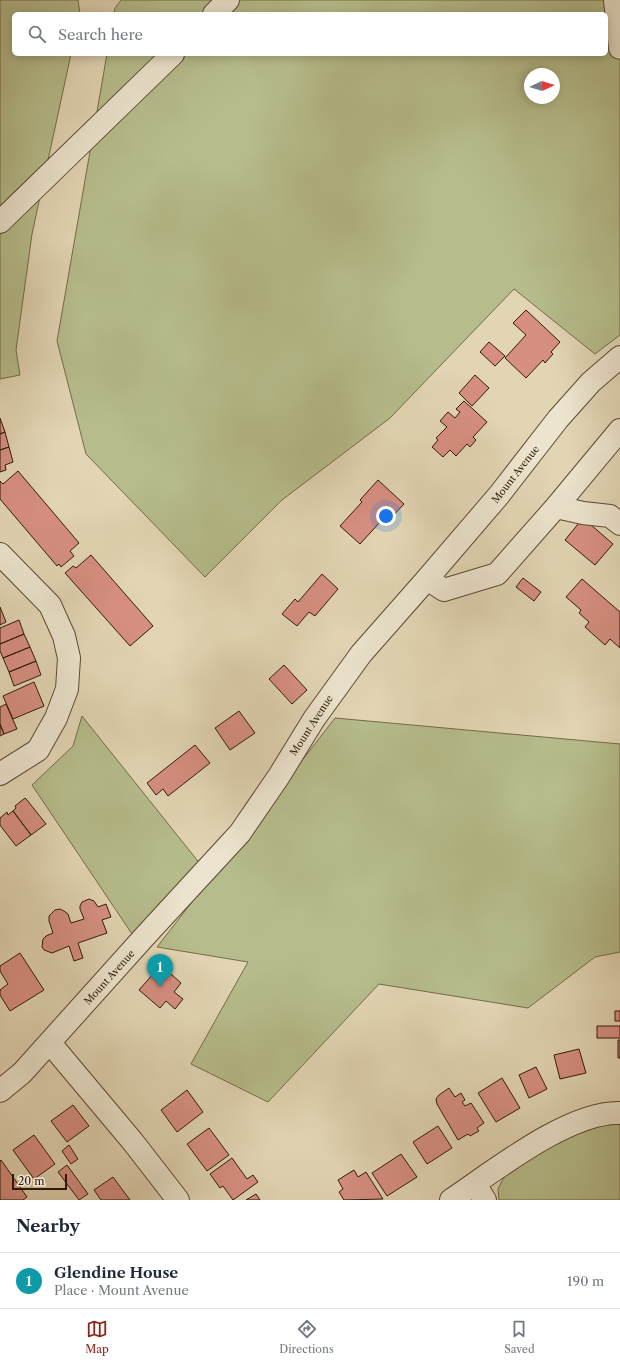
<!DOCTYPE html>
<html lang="en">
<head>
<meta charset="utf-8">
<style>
	:root { --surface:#fff; --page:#f2f2f3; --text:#1f2937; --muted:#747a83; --line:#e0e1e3; --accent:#8f2418 }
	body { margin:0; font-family:"Libre Caslon Text",serif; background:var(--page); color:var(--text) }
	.compass { position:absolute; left:524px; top:68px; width:36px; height:36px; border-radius:50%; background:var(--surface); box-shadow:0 2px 10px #0003; rotate:86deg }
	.scale { position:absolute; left:12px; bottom:10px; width:55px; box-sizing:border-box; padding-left:4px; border:2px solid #311a08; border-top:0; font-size:11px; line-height:14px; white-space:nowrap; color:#311a08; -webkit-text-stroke:3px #ece4ce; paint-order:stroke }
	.you { position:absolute; left:386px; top:516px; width:14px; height:14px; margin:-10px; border:3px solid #fff; border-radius:50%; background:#1a73e8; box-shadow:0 0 0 6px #1a73e833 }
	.badge { display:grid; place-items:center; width:26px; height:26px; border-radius:50%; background:var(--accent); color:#fff; font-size:13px; font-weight:700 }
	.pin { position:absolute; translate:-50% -33px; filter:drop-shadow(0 1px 2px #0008) }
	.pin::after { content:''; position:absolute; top:21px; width:14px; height:12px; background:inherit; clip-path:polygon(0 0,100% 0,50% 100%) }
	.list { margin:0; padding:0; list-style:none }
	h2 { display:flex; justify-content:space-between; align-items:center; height:52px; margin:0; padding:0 16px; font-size:17px }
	h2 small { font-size:13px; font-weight:400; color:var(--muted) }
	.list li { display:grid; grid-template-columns:26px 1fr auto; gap:12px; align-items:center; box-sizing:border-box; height:56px; padding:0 16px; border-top:1px solid var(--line) }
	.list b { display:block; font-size:15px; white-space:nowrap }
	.list p { margin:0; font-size:13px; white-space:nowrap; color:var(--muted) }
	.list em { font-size:13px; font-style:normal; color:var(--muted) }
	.icon { flex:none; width:22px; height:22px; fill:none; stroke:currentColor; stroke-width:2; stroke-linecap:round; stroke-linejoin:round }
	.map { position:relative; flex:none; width:620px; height:1200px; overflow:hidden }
	.search { position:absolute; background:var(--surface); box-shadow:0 2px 10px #0003; left:12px; right:12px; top:12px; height:44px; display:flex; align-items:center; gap:10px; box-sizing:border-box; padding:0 14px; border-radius:6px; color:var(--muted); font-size:15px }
	.sheet { height:108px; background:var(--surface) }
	nav { display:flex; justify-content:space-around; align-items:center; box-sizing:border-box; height:56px; border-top:1px solid var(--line); background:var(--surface); font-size:11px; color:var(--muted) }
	nav a { display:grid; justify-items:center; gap:2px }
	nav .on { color:var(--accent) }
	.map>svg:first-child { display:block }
</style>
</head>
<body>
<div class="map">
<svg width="620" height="1200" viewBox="0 0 620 1200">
	<rect width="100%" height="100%" fill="#e2d5b4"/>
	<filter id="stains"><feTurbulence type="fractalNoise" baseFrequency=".005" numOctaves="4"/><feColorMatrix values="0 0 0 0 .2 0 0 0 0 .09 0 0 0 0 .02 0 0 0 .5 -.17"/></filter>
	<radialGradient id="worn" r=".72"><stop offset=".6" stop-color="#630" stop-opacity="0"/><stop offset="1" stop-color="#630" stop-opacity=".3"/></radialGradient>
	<path fill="#b6bc8b" stroke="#746b4a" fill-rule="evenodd" d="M0,0H78L80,14H14V54H71L32,234L16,350L20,375L0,379Z
		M121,0H620V335L595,354L514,289L390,418L282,500L205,577L86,454L57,341L107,54H606V14H114L115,8ZM530,74H554V98H530Z
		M82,716L201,865L132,934L32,785L73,746Z
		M335,718L620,744V952L595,957L528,1008L379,984L268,1102L191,1064L248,962L157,947Z
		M620,1122V1200H499L498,1189L504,1177L537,1154L587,1128Z"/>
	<path fill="#d78f82" stroke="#311a08" d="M526,310L560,342L551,352L553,354L545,363L543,360L526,378L505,358L526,335L513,323Z
		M489,342L505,356L495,366L480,352Z
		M475,375L489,388L472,406L459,393Z
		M464,401L487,422L473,437L476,440L470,447L467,444L456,456L450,450L443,457L432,447L438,440L436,438L447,427L440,421L448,412L455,418L460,412L456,409Z
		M0,418L5,432L0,434Z
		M5,432L9,447L0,450V434Z
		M9,447L13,462L5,465L6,470L0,472V450Z
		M18,471L79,543L70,551L74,556L61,567L59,564L57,566L0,499V481L3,484Z
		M378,480L404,504L386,523L382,520L360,544L340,526L362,502L360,500Z
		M583,518L613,544L595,565L565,540Z
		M91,555L153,626L130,646L65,573L73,566L76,568Z
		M322,574L338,589L315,616L309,612L297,626L282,614L295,599L298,602Z
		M523,578L541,592L534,601L516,587Z
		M582,579L620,612V648L610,639L605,645L585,627L589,622L579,613L581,610L566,597Z
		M0,607L6,622L0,625Z
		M19,620L24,634L0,644V628Z
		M24,634L30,647L3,658L0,651V644Z
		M30,647L36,661L9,672L3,658Z
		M36,661L41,675L14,686L9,672Z
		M284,665L307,690L292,704L269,679Z
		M34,682L44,706L13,719L3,696Z
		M6,704L17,729L4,734L0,724V707Z
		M239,711L255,733L230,750L215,728Z
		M0,724L4,734L0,736Z
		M195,745L210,763L168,796L163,789L156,795L147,783Z
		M25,798L27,800L46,824L31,835L13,811L16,808L15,806Z
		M13,811L31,835L16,846L0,825V818L7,812L8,815Z
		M89,899L94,901L98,907L106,904L111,917L102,920L107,933L78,943L83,958L74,961L69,946L52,953L44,950L42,947L43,939L46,936L53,933L49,921V916L55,910L60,909L64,911L68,914L71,923L84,919L80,909V906L82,902Z
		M20,953L44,990L10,1011L0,995V990L8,984L0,971V966Z
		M161,965L181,983L174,992L183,999L175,1009L166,1001L160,1008L139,990Z
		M615,1011H620V1021H615Z
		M597,1026H620V1038H597Z
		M618,1040H620V1058H618Z
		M579,1049L586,1073L560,1079L554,1055Z
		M536,1067L547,1089L529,1098L519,1075Z
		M502,1078L520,1108L496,1122L478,1093Z
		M449,1088L455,1097L461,1093L465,1100L462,1102L465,1106L471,1103L484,1123L477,1128L479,1131L470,1136L468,1134L458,1140L437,1104L436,1099L439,1095Z
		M187,1090L203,1112L177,1132L161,1110Z
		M73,1105L89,1126L67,1142L51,1121Z
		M438,1126L452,1148L427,1164L413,1142Z
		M209,1128L229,1155L207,1171L187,1144Z
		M34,1135L55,1164L34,1179L13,1150Z
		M69,1145L78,1159L71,1164L62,1151Z
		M401,1154L417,1177L387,1196L372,1173Z
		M232,1158L247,1179L253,1175L258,1182L233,1200L223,1186L220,1188L210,1174Z
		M1,1160L27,1197L23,1200H0V1161Z
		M67,1165L88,1194L79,1200L58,1172Z
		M354,1170L358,1177L366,1172L383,1199L344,1200L339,1192L343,1189L338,1180Z
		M113,1177L130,1200H101L94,1190Z
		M256,1194L260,1200H246Z"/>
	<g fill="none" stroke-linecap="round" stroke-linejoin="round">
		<g stroke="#5d4933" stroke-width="24">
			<path id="minor" d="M615,0L620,48
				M214,14L228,0
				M0,222L173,54
				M556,507L583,513L610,516L620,524
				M0,554L50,605L64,636L69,658L67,689L56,718L38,750L0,774
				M427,579L444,590L497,574L556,507L620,430
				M50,1043L133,1142L178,1200
				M0,1091L22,1073L146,935L240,833L279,776L314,719L361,654L427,579L499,495L558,419L591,382L620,357
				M475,1184L485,1200
				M451,1200C493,1172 569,1111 620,1113"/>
		</g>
		<use href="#minor" stroke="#ece4ce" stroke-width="22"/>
	</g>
	<g text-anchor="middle" stroke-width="4" stroke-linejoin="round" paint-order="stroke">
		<g font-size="10" fill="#311a08" stroke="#ece4ce">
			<text transform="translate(515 474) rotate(-52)" y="4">Mount Avenue</text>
			<text transform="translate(311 725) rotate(-57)" y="4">Mount Avenue</text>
			<text transform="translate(109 977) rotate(-48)" y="4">Mount Avenue</text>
		</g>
	</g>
	<rect width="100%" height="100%" filter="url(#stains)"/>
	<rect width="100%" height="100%" fill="url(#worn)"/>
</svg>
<svg class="compass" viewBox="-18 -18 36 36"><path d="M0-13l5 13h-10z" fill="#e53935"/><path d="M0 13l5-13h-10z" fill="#747a83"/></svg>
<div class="scale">20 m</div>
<div class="you"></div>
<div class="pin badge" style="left:160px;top:987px;background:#0f9aa8">1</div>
<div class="search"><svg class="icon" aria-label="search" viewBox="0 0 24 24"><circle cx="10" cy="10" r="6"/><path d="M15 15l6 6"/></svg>Search here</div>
</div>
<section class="sheet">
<h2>Nearby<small></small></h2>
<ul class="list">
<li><span class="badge" style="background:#0f9aa8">1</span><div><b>Glendine House</b><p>Place · Mount Avenue</p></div><em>190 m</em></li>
</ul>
</section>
<nav>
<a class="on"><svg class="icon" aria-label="map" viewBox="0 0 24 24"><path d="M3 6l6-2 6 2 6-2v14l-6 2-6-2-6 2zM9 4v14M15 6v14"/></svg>Map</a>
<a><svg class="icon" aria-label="directions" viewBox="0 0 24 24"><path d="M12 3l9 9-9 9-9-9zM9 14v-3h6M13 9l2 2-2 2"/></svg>Directions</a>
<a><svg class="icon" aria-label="saved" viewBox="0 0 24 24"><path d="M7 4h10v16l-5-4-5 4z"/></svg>Saved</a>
</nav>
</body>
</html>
